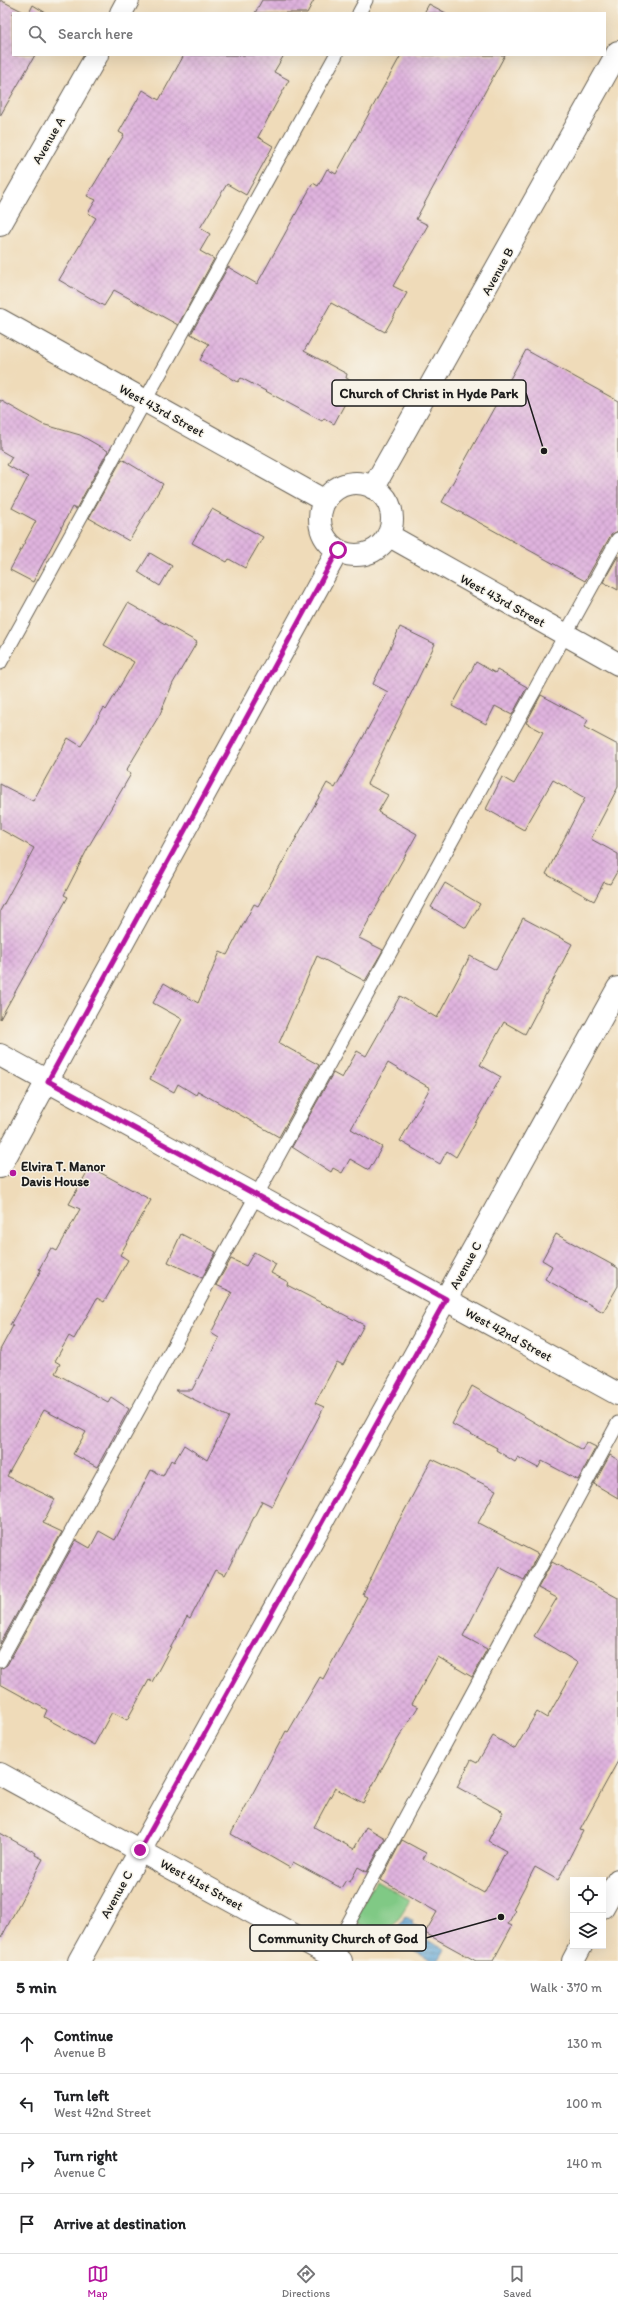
<!DOCTYPE html>
<html lang="en">
<head>
<meta charset="utf-8">
<style>
	:root { --surface:#fff; --page:#f2f2f2; --text:#202124; --muted:#757577; --line:#e0e0e0; --accent:#b5179e }
	body { margin:0; font-family:Itim,sans-serif; background:var(--page); color:var(--text) }
	.controls { position:absolute; right:12px; bottom:12px; display:grid; overflow:hidden; border-radius:0px; box-shadow:0 4px 16px #0002 }
	.controls button { width:36px; height:36px; display:grid; place-items:center; padding:0; border:0; border-bottom:1px solid var(--line); background:var(--surface); color:var(--text); font:20px sans-serif }
	.stop { position:absolute; width:12px; height:12px; margin:-9px; border:3px solid #b5179e; border-radius:50%; background:#fff }
	.stop.end { background:#b5179e; border-color:#fff; box-shadow:0 1px 4px #0008 }
	.list { margin:0; padding:0; list-style:none }
	h2 { display:flex; justify-content:space-between; align-items:center; height:52px; margin:0; padding:0 16px; font-size:17px }
	h2 small { font-size:13px; font-weight:400; color:var(--muted) }
	.list li { display:grid; grid-template-columns:26px 1fr auto; gap:12px; align-items:center; box-sizing:border-box; height:60px; padding:0 16px; border-top:1px solid var(--line) }
	.list b { display:block; font-size:15px; white-space:nowrap }
	.list p { margin:0; font-size:13px; white-space:nowrap; color:var(--muted) }
	.list em { font-size:13px; font-style:normal; color:var(--muted) }
	.icon { flex:none; width:22px; height:22px; fill:none; stroke:currentColor; stroke-width:2; stroke-linecap:round; stroke-linejoin:round }
	.map { position:relative; flex:none; width:618px; height:1961px; overflow:hidden }
	.search { position:absolute; background:var(--surface); box-shadow:0 4px 16px #0002; left:12px; right:12px; top:12px; height:44px; display:flex; align-items:center; gap:10px; box-sizing:border-box; padding:0 14px; border-radius:0px; color:var(--muted); font-size:15px }
	.sheet { height:292px; background:var(--surface) }
	nav { display:flex; justify-content:space-around; align-items:center; box-sizing:border-box; height:56px; border-top:1px solid var(--line); background:var(--surface); font-size:11px; color:var(--muted) }
	nav a { display:grid; justify-items:center; gap:2px }
	nav .on { color:var(--accent) }
	.map>svg:first-child { display:block }
</style>
</head>
<body>
<div class="map">
<svg width="618" height="1961" viewBox="0 0 618 1961">
	<defs>
		<pattern id="water-rules" width="6" height="5" patternUnits="userSpaceOnUse"><rect width="6" height="5" fill="#5fa4d4"/><path d="M0 2.5h6" fill="none" stroke="#4e85ab"/></pattern>
		<pattern id="building-cross-hatch" width="8" height="8" patternUnits="userSpaceOnUse"><rect width="8" height="8" fill="#dfb3de"/><path d="M0 0l8 8M0 8l8-8" fill="none" stroke="#bf99be"/></pattern>
	</defs>
	<rect width="100%" height="100%" fill="#f7f3e8"/>
	<filter id="ink" filterUnits="userSpaceOnUse"><feTurbulence type="fractalNoise" baseFrequency=".025" numOctaves="2"/><feDisplacementMap in="SourceGraphic" scale="8" xChannelSelector="R" yChannelSelector="G"/><feConvolveMatrix kernelMatrix="1 2 1 2 8 2 1 2 1" color-interpolation-filters="sRGB"/></filter>
	<filter id="wash" filterUnits="userSpaceOnUse"><feTurbulence type="fractalNoise" baseFrequency=".012" numOctaves="4" result="noise"/><feDisplacementMap in="SourceGraphic" scale="16" xChannelSelector="R" yChannelSelector="G"/><feGaussianBlur stdDeviation="0.9" result="paint"/><feColorMatrix in="noise" values="0 0 0 0 0 0 0 0 0 0 0 0 0 0 0 0 0 1.4 0 .05"/><feComposite in="paint" operator="in"/></filter>
	<g filter="url(#wash)">
		<rect width="100%" height="100%" fill="#efdbb9"/>
		<path fill="#80c985" stroke="#4e7250" d="M376,1880L410,1900L385,1940L353,1921Z"/>
		<path fill="url(#water-rules)" stroke="#3e6078" d="M405,1916L414,1921L413,1924L423,1930L420,1935L445,1950L438,1961H432L392,1938Z"/>
		<g id="blocks">
			<path fill="url(#building-cross-hatch)" d="M0,0L26,13H13V55H35L0,116Z
				M262,0H314L307,13H255Z
				M429,4L446,13H424Z
				M33,5L46,13H29Z
				M184,55H284L274,72L289,80L258,137L273,146L246,195L227,184L200,228L210,234L200,251L214,259L178,325L114,290L104,306L59,280L96,218L88,213L96,200L87,196L124,135L119,132L143,90L159,100Z
				M401,55H505L416,219L428,225L393,286L407,293L385,332L331,303L304,351L347,374L346,378L356,383L334,424L324,418L322,421L241,378L238,382L200,360L209,344L191,334L228,267L257,284L313,183L318,186L327,169L336,174Z
				M526,350L618,401V531L611,535L585,581L442,502Z
				M0,400L42,424L80,435L108,451L76,509L72,507L33,582L10,570L36,521L12,508L28,477L7,465L12,457L0,450Z
				M122,459L163,484L129,541L89,518Z
				M212,509L263,537L245,568L229,559L227,562L192,543Z
				M150,553L172,566L160,586L138,572Z
				M618,556V590L603,582Z
				M128,603L197,642L173,683L160,714L126,771L131,774L90,844L64,895L68,897L0,1019V911L34,848L0,829V784L33,801L68,738L81,746L104,708L106,710L134,662L104,645Z
				M400,627L435,644L367,784L388,795L378,812L417,834L359,938L383,950L365,981L317,956L279,1043L319,1065L279,1137L198,1091L196,1095L178,1084L174,1092L150,1079L182,1019L153,1003L164,983L198,1003L220,952L227,955L254,904L258,906L327,783L335,788L388,692L373,684Z
				M476,662L495,673L497,670L527,687L512,715L495,706L486,724L452,706Z
				M541,695L588,720L584,727L618,745V787L591,839L618,854V870L610,884L604,882L594,901L546,874L585,798L553,780L524,830L486,809L502,777L514,784L543,732L526,723Z
				M445,883L480,904L466,928L431,907Z
				M523,918L572,944L525,1034L504,1022L480,1065L501,1077L456,1157L447,1151L440,1164L400,1141L430,1088L388,1063L351,1129L382,1147L369,1170L350,1159L342,1173L333,1168L331,1172L292,1147L333,1073L342,1078L357,1051L366,1056L400,996L437,1018L470,956L496,970Z
				M90,1167L151,1200L120,1255L128,1260L104,1302L97,1298L74,1339L69,1336L55,1361L60,1364L55,1373L108,1402L111,1397L129,1409L97,1467L73,1454L86,1432L44,1410L7,1476L55,1499L43,1523L62,1532L0,1644V1350L13,1326L10,1325L41,1270L39,1269L51,1248L57,1251L80,1209L69,1204Z
				M181,1234L216,1252L202,1278L168,1262Z
				M556,1234L618,1268V1286L603,1312L545,1279L552,1266L542,1260Z
				M254,1252L276,1264L271,1273L288,1282L287,1285L364,1325L343,1365L337,1362L315,1403L324,1407L272,1506L262,1501L225,1575L215,1570L190,1619L187,1617L152,1682L149,1680L127,1720L112,1712L94,1745L44,1717L47,1710L0,1684V1669L7,1665L76,1540L90,1548L99,1531L115,1540L151,1470L163,1476L171,1460L174,1462L184,1445L207,1460L229,1417L175,1390H192L219,1338L211,1333L232,1292L216,1285L231,1259L246,1266Z
				M472,1386L582,1450L586,1442L596,1447L578,1480L542,1461L538,1468L518,1457L515,1462L496,1450L497,1448L452,1424Z
				M610,1455L618,1460V1498L594,1484Z
				M432,1459L496,1490L478,1523L538,1554L524,1580L499,1567L463,1636L487,1649L472,1677L438,1657L412,1704L418,1707L398,1739L363,1803L335,1788L314,1827L354,1849L366,1827L385,1838L367,1872L358,1867L350,1882L346,1880L341,1888L293,1862L290,1868L231,1834L286,1731L288,1732L320,1677L323,1679L367,1597L363,1595L392,1534Z
				M552,1562L618,1598V1761L580,1830L583,1831L558,1880L535,1867L513,1909L515,1911L508,1924L512,1926L493,1961H476L425,1933L437,1912L381,1880L402,1840L426,1853L423,1859L484,1893L506,1851L488,1841L503,1812L457,1787L471,1760L477,1763L493,1736L515,1749L537,1712L547,1718L578,1663L534,1636L557,1598L538,1588Z
				M0,1833L36,1853L35,1855L43,1859L0,1940Z"/>
		</g>
	</g>
	<g filter="url(#ink)">
		<use href="#blocks" fill-opacity="0" stroke="#665f53" stroke-width="1"/>
		<g fill="none" stroke-linecap="round" stroke-linejoin="round">
			<g stroke="#665f53" stroke-width="15">
				<path id="lane" d="M359,13L366,0
					M0,663L336,55
					M0,1661L618,539
					M328,1961L618,1423"/>
			</g>
			<g stroke="#665f53" stroke-width="24">
				<path id="street" d="M121,13L128,0
					M0,225L97,55
					M0,320L325,501
					M320 519a36 36 0 1 1 72 0a36 36 0 1 1-72 0Z
					M373,488L618,52
					M388,535L618,664
					M0,1055L618,1394
					M0,1167L338,550
					M0,1774L341,1961
					M603,1907L618,1880
					M79,1961L618,988
					M573,1961L581,1946"/>
			</g>
			<use href="#lane" stroke="#fff" stroke-width="13"/>
			<use href="#street" stroke="#fff" stroke-width="22"/>
		</g>
	</g>
	<g fill="none" stroke-linecap="round" stroke-linejoin="round" filter="url(#ink)">
		<path stroke="#b5179e" stroke-width="5" d="M140,1850L446,1299L48,1081L338,550"/>
	</g>
	<circle fill="#b5179e" stroke="#f7f3e8" stroke-width="1.5" cx="13" cy="1173" r="4"/>
	<g text-anchor="middle" stroke-width="3" stroke-linejoin="round" paint-order="stroke">
		<g font-size="13" fill="#1c1c1c" stroke="#f7f3e8">
			<text transform="translate(48 140) rotate(-60)" y="5">Avenue A</text>
			<text transform="translate(497 271) rotate(-61)" y="5">Avenue B</text>
			<text transform="translate(162 410) rotate(29)" y="5">West 43rd Street</text>
			<text transform="translate(503 600) rotate(29)" y="5">West 43rd Street</text>
			<text transform="translate(465 1265) rotate(-61)" y="5">Avenue C</text>
			<text transform="translate(509 1334) rotate(29)" y="5">West 42nd Street</text>
			<text transform="translate(202 1884) rotate(29)" y="5">West 41st Street</text>
			<text transform="translate(116 1894) rotate(-61)" y="5">Avenue C</text>
		</g>
		<g font-size="13" font-weight="bold" fill="#1c1c1c" stroke="#f7f3e8" text-anchor="start">
			<text x="21" y="1171">Elvira T. Manor<tspan x="21" dy="15">Davis House</tspan></text>
		</g>
	</g>
	<path fill="none" stroke="#1c1c1c" stroke-width="1.5" d="M544 451L526 393M501 1917L426 1938"/>
	<g fill="#1c1c1c" stroke="#f7f3e8" stroke-width="1.5">
		<circle cx="544" cy="451" r="4"/>
		<circle cx="501" cy="1917" r="4"/>
	</g>
	<g fill="#f7f3e8" stroke="#1c1c1c" stroke-width="1.5">
		<rect x="332" y="380" width="194" height="26" rx="4"/>
		<rect x="250" y="1925" width="176" height="26" rx="4"/>
	</g>
	<g font-size="14" text-anchor="middle" font-weight="bold" fill="#1c1c1c">
		<text x="429" y="398">Church of Christ in Hyde Park</text>
		<text x="338" y="1943">Community Church of God</text>
	</g>
</svg>
<div class="controls">
<button><svg class="icon" aria-label="locate" viewBox="0 0 24 24"><circle cx="12" cy="12" r="6"/><path d="M12 2v4M12 18v4M2 12h4M18 12h4"/></svg></button>
<button><svg class="icon" aria-label="layers" viewBox="0 0 24 24"><path d="M12 4l9 5-9 5-9-5zM3 14l9 5 9-5"/></svg></button>
</div>
<div class="stop" style="left:338px;top:550px"></div>
<div class="stop end" style="left:140px;top:1850px"></div>
<div class="search"><svg class="icon" aria-label="search" viewBox="0 0 24 24"><circle cx="10" cy="10" r="6"/><path d="M15 15l6 6"/></svg>Search here</div>
</div>
<section class="sheet">
<h2>5 min<small>Walk · 370 m</small></h2>
<ul class="list">
<li><svg class="icon" aria-label="ahead" viewBox="0 0 24 24"><path d="M12 20V5M6 11l6-6 6 6"/></svg><div><b>Continue</b><p>Avenue B</p></div><em>130 m</em></li>
<li><svg class="icon" aria-label="left" viewBox="0 0 24 24"><path d="M17 20v-9H6M10 6l-5 5 5 5"/></svg><div><b>Turn left</b><p>West 42nd Street</p></div><em>100 m</em></li>
<li><svg class="icon" aria-label="right" viewBox="0 0 24 24"><path d="M7 20v-9h11M14 6l5 5-5 5"/></svg><div><b>Turn right</b><p>Avenue C</p></div><em>140 m</em></li>
<li><svg class="icon" aria-label="arrive" viewBox="0 0 24 24"><path d="M6 21V4h12l-3 4 3 4H6"/></svg><div><b>Arrive at destination</b></div></li>
</ul>
</section>
<nav>
<a class="on"><svg class="icon" aria-label="map" viewBox="0 0 24 24"><path d="M3 6l6-2 6 2 6-2v14l-6 2-6-2-6 2zM9 4v14M15 6v14"/></svg>Map</a>
<a><svg class="icon" aria-label="directions" viewBox="0 0 24 24"><path d="M12 3l9 9-9 9-9-9zM9 14v-3h6M13 9l2 2-2 2"/></svg>Directions</a>
<a><svg class="icon" aria-label="saved" viewBox="0 0 24 24"><path d="M7 4h10v16l-5-4-5 4z"/></svg>Saved</a>
</nav>
</body>
</html>
